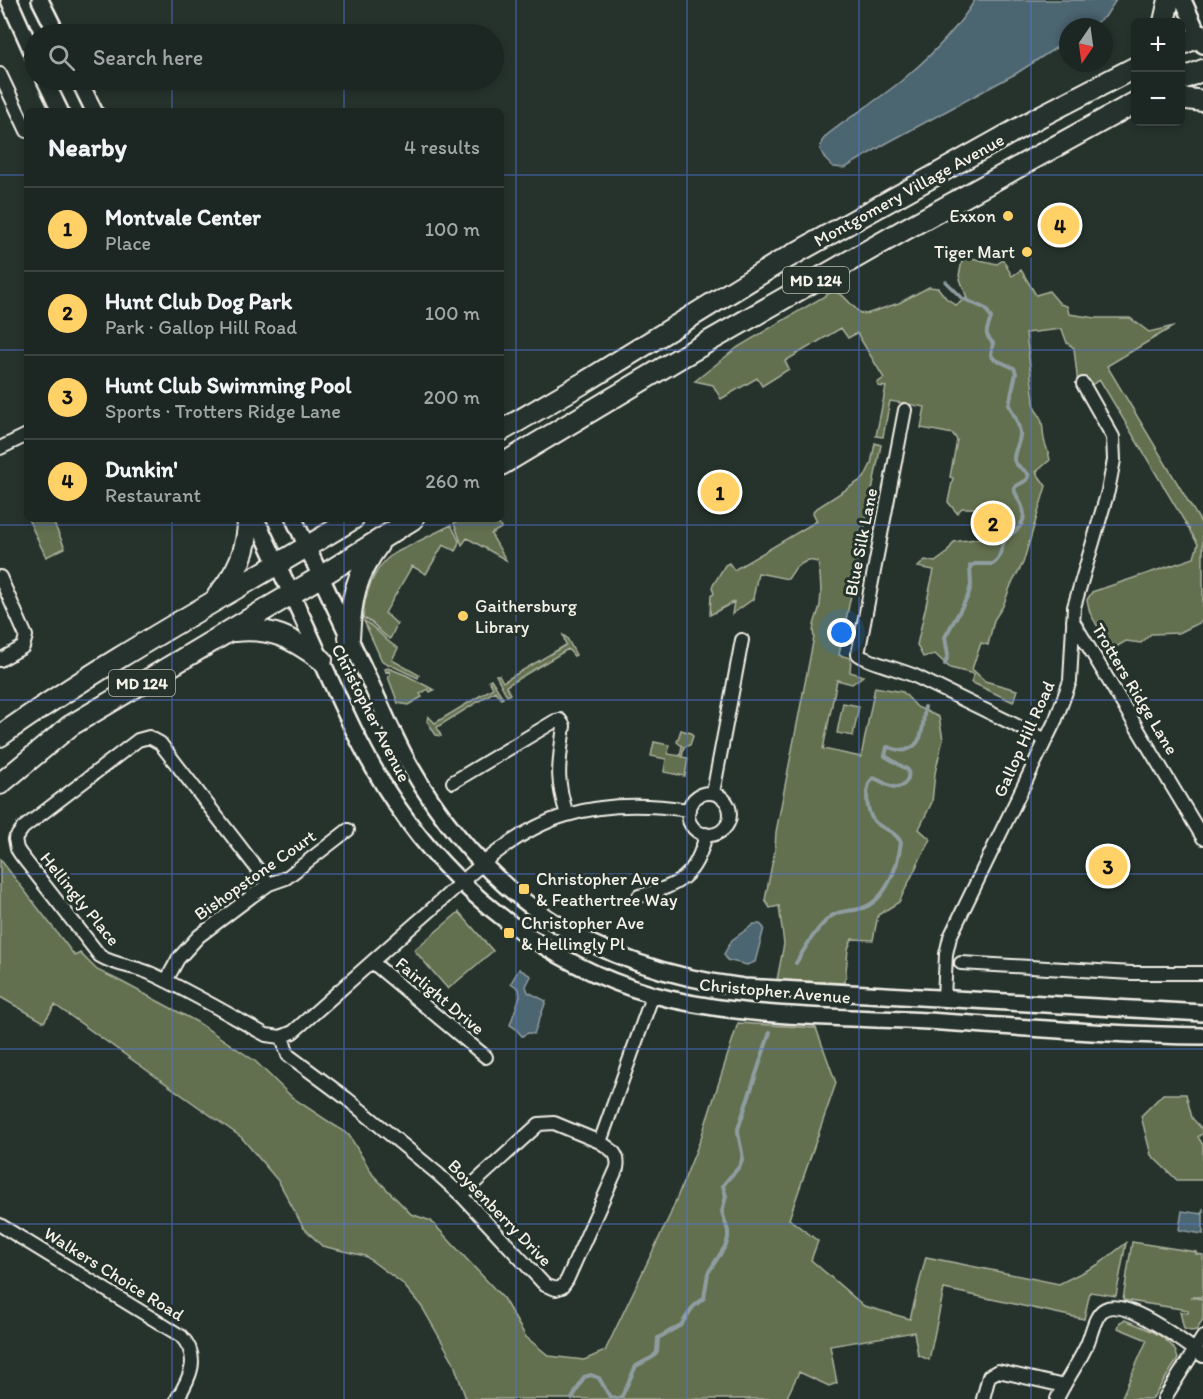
<!DOCTYPE html>
<html lang="en">
<head>
<meta charset="utf-8">
<style>
	:root { --surface:#1c2622; --page:#252e2a; --text:#f1f3f6; --muted:#a0a5a5; --line:#3a4340; --accent:#ffd166 }
	body { margin:0; font-family:Itim,sans-serif; background:var(--page); color:var(--text) }
	.controls { position:absolute; right:18px; top:18px; display:grid; overflow:hidden; border-radius:9px; box-shadow:0 3px 9px #0003 }
	.controls button { width:54px; height:54px; display:grid; place-items:center; padding:0; border:0; border-bottom:2px solid var(--line); background:var(--surface); color:var(--text); font:30px sans-serif }
	.compass { position:absolute; left:1059px; top:18px; width:54px; height:54px; border-radius:50%; background:var(--surface); box-shadow:0 3px 9px #0003; rotate:193deg }
	.you { position:absolute; left:842px; top:633px; width:21px; height:21px; margin:-15px; border:4px solid #fff; border-radius:50%; background:#1a73e8; box-shadow:0 0 0 9px #1a73e833 }
	.badge { display:grid; place-items:center; width:39px; height:39px; border-radius:50%; background:var(--accent); color:#111; font-size:20px; font-weight:700 }
	.pin { position:absolute; translate:-50% -50%; border:3px solid #fff; box-shadow:0 2px 6px #0006 }
	.list { margin:0; padding:0; list-style:none }
	h2 { display:flex; justify-content:space-between; align-items:center; height:78px; margin:0; padding:0 24px; font-size:26px }
	h2 small { font-size:20px; font-weight:400; color:var(--muted) }
	.list li { display:grid; grid-template-columns:39px 1fr auto; gap:18px; align-items:center; box-sizing:border-box; height:84px; padding:0 24px; border-top:2px solid var(--line) }
	.list b { display:block; font-size:22px; white-space:nowrap }
	.list p { margin:0; font-size:20px; white-space:nowrap; color:var(--muted) }
	.list em { font-size:20px; font-style:normal; color:var(--muted) }
	.icon { flex:none; width:33px; height:33px; fill:none; stroke:currentColor; stroke-width:2; stroke-linecap:round; stroke-linejoin:round }
	.map { position:relative; flex:none; width:1203px; height:1399px; overflow:hidden }
	.search { position:absolute; background:var(--surface); box-shadow:0 3px 9px #0003; left:24px; top:24px; width:480px; height:66px; display:flex; align-items:center; gap:15px; box-sizing:border-box; padding:0 21px; border-radius:33px; color:var(--muted); font-size:22px }
	.panel { position:absolute; background:var(--surface); box-shadow:0 3px 9px #0003; left:24px; top:108px; width:480px; height:414px; border-radius:9px }
	.map>svg:first-child { display:block }
</style>
</head>
<body>
<div class="map">
<svg width="1203" height="1399" viewBox="0 0 1203 1399">
	<rect width="100%" height="100%" fill="#26332d"/>
	<filter id="ink" filterUnits="userSpaceOnUse"><feTurbulence type="fractalNoise" baseFrequency=".0167" numOctaves="2"/><feDisplacementMap in="SourceGraphic" scale="12" xChannelSelector="R" yChannelSelector="G"/><feConvolveMatrix kernelMatrix="1 2 1 2 8 2 1 2 1" color-interpolation-filters="sRGB"/></filter>
	<g filter="url(#ink)">
		<path fill="#626f50" stroke="#abb09c" stroke-width="1.5" d="M963,256L997,264L1003,260L1012,276L1021,270L1036,295L1049,291L1060,304L1067,306L1069,314L1096,318H1130L1149,332L1174,326L1107,366L1203,526V621L1179,633L1151,634L1141,643L1126,641L1111,650L1090,613L1087,600L1092,592L1194,558L1198,544L1100,380L1091,385L1087,380L1078,385L1074,348L1067,343L1062,329L1026,333L1035,409C1047,423 1040,432 1046,446C1048,452 1049,454 1050,460L1036,472L1046,486L1023,563L1011,585L1003,606L994,620L988,645L981,643L972,669L985,681L1017,690L1013,702L971,682L974,674L950,668L935,654L923,657L917,645L934,570L918,567L925,560L935,562L946,554L954,542C973,539 995,538 1010,526L1011,519C999,507 978,508 962,508L957,513L948,502L953,478L950,477L957,440L953,434L921,428L925,407L890,401L883,437L876,436L886,387L878,386L877,383L884,378L857,333L848,338L841,328L785,361L789,369L762,386L757,378L721,399L713,385L695,381L738,347L833,291L842,295L860,313L866,314L899,303L929,287L938,288L946,298L956,305L967,298L959,276Z
			M875,443L881,445L839,655L851,658L850,672L863,676L852,684L837,680L823,749L861,757L875,687L903,692L917,707L939,717L943,739L935,773L932,802L919,829L930,839L899,902L878,915L873,940L852,939L848,949L845,983L777,980L784,944L779,906L770,908L765,900L775,849L776,832L814,637C811,626 818,616 820,605C822,589 821,577 818,562L808,560L796,567L788,579L758,573L753,599L732,614L734,602L710,615L711,595L714,594L712,587L725,565L729,563L734,570L817,521L813,513L814,510L864,478L871,464Z
			M979,512L1003,517L1007,522L1006,525L993,530L980,532Z
			M28,519H52L65,548L46,557Z
			M461,519H496L501,528L491,534L506,560L467,538L462,545L454,523Z
			M451,525L459,541L456,551L443,545L426,574L412,566L385,613L397,624L390,639C378,632 377,623 363,618C364,595 374,567 393,554Z
			M364,621C378,628 384,641 398,648L392,660L419,675L418,678L382,661Z
			M563,635L567,638L576,655L574,656L568,649L506,686L510,694L507,696L496,675H499L503,682L566,645Z
			M388,668L406,675L434,690L430,692L428,689L420,694L422,697L408,705L398,703L388,677L390,675L389,671L386,672L385,669Z
			M491,679L503,698L501,699L495,691L437,727L441,736L436,735L427,721L428,716L435,723L493,688L489,680Z
			M843,703L859,706L853,736L837,733Z
			M681,730L691,733L693,736L690,745L684,747L682,757L688,758L685,776L664,772L666,759L651,756L654,742L669,745L668,754L680,756L682,746L677,742Z
			M0,859L75,956L80,953L97,970L120,981L197,1022L255,1061L293,1098L349,1135L373,1175L411,1214L431,1221L503,1298L526,1337L549,1356L584,1360L605,1351L670,1215L701,1138L738,1023L816,1028L836,1083L789,1219L818,1241L811,1260L864,1306L910,1319L926,1257L1059,1284L1099,1264L1126,1243L1116,1296L1090,1292L1084,1319L944,1289L929,1360L918,1355L914,1332L830,1346L837,1383L829,1386L799,1372L786,1399H466L453,1361L422,1307L402,1283L365,1256L322,1246L303,1227L279,1182L241,1137L55,1005L44,1022L0,997Z
			M459,912L493,951L448,989L414,950Z
			M1163,1094H1186L1192,1118L1203,1130V1133L1198,1137L1203,1145V1180H1177L1151,1155L1141,1116Z
			M1132,1242L1196,1252V1254L1203,1255V1294L1201,1297H1190L1202,1299L1203,1297V1319L1197,1330L1191,1331L1184,1329L1180,1312L1188,1313V1310L1123,1300Z
			M1125,1320C1140,1326 1161,1333 1172,1346C1175,1349 1177,1355 1178,1359L1152,1399H1121L1147,1340L1118,1328L1120,1322Z"/>
		<path fill="#4c6571" stroke="#8f9da1" stroke-width="1.5" d="M975,0H1116L1105,17L1089,27H1068V40L1017,73L885,144L845,168L833,167L825,159L820,149L822,141L827,135C853,114 882,98 907,76C933,54 957,29 975,0Z
			M1106,852L1114,853L1119,861L1127,865L1126,874L1118,879L1113,874H1107L1104,880H1095L1089,874L1090,866L1101,861Z
			M754,924H760L764,928L755,962L747,965L727,960L724,954L732,940Z
			M519,969L531,976L526,986L528,992L546,1001L534,1034L528,1033L522,1036L515,1028L510,1025L520,996L519,989L511,983Z
			M1203,1208V1234L1179,1230L1182,1211L1202,1214Z"/>
		<g fill="none" stroke-linecap="round" stroke-linejoin="round">
			<path stroke="#8f9da1" stroke-width="4" d="M945,664L948,655L945,637L968,596L971,585L970,566L975,564H993C1004,555 999,547 1006,539C1010,534 1017,531 1020,526C1030,512 1018,502 1014,489L1016,486L1027,480L1029,476C1026,469 1018,468 1015,462C1011,455 1021,442 1020,433C1019,422 1013,414 1009,405L1016,373L1014,368L994,359L991,355L993,343C983,333 987,331 991,318L986,309L962,298L946,282
				M796,963C805,948 815,930 829,918C838,910 848,912 859,909C886,903 898,866 901,842C892,828 882,830 874,821C866,811 864,786 873,778C883,780 894,794 905,783C909,779 909,775 908,770L885,756L887,747C893,748 901,752 906,750C926,744 922,722 925,707
				M572,1399L584,1377L591,1375L599,1378L610,1397L617,1399L622,1396L636,1366L653,1357L657,1352L658,1338L681,1325L693,1307L704,1298L708,1273L726,1245L728,1238V1231L722,1212L726,1196L723,1186C729,1175 745,1167 742,1153C741,1145 738,1138 738,1129L770,1032"/>
			<g stroke="#f4f1e8" stroke-width="16">
				<path id="minor" d="M0,74L27,131
					M905,410L858,654C863,660 904,671 915,676L1046,740
					M0,448L27,435
					M0,577L26,636L23,647L0,660
					M1073,621L1203,838
					M453,782L555,721L560,720L564,726C559,765 555,776 567,815
					M713,793L742,640
					M688 814a21 21 0 1 1 42 0a21 21 0 1 1-42 0Z
					M269,884L160,743L149,737L138,740L23,828L15,839L17,849L21,855L100,956C116,966 135,966 152,974C191,992 228,1014 266,1035L281,1037L293,1032C336,994 379,955 423,917C466,879 510,831 567,815C606,803 649,804 689,810
					M639,896C680,885 696,877 706,834
					M372,962L486,1057
					M961,963L1132,973H1203
					M166,981L178,959L199,936L252,896L269,884L286,878L348,830
					M944,999L946,954L950,937L1056,719L1070,681L1074,607L1108,491L1114,460L1113,437L1083,384
					M282,1037L288,1055L346,1098L438,1174L461,1195L545,1285L556,1289L562,1287L567,1280L617,1168C620,1154 611,1149 600,1142L653,994
					M461,1195L539,1124L554,1123L600,1142
					M0,1225L181,1336C201,1357 190,1378 177,1399
					M983,1399L989,1376L998,1371L1064,1386
					M1057,1399C1066,1379 1080,1362 1088,1342C1092,1332 1095,1314 1105,1309C1127,1298 1185,1343 1203,1356
					M1164,1399L1203,1337"/>
			</g>
			<g stroke="#f4f1e8" stroke-width="20">
				<path id="tertiary" d="M9,0L34,56
					M40,0L57,34
					M1183,0L1203,45
					M45,80L60,111
					M79,80L94,111
					M256,519C275,559 294,599 312,639C340,701 366,765 407,820C469,905 566,975 670,999C754,1018 841,1017 927,1021C1019,1027 1111,1035 1203,1036
					M294,519C318,570 341,621 365,671C380,703 393,736 410,766C485,897 594,969 744,987L1203,1013"/>
			</g>
			<g stroke="#f4f1e8" stroke-width="24">
				<path id="primary" d="M1164,22L1169,0
					M1180,45L1203,35
					M1180,80L1203,70
					M1180,98L1203,101
					M501,431L585,382L778,263L1041,116L1136,67
					M501,465L678,359L904,230L1136,102
					M218,595C237,573 248,550 248,519
					M234,631C273,627 291,638 322,660
					M349,638C351,600 355,576 378,545
					M0,736C113,656 235,591 353,519
					M0,784L70,726L320,577L413,519"/>
			</g>
			<use href="#minor" stroke="#26332d" stroke-width="12"/>
			<use href="#tertiary" stroke="#26332d" stroke-width="15"/>
			<use href="#primary" stroke="#26332d" stroke-width="20"/>
		</g>
	</g>
	<path fill="none" stroke="#5377dc" stroke-width="1.5" stroke-opacity="0.55" d="M172,0V34M344,0V34M516,0V1399M687,0V1399M859,0V1399M1031,0V1399M172,80V111M344,80V111M0,175H27M501,175H1203M0,350H27M501,350H1203M172,519V1399M344,519V1399M0,525H1203M0,700H1203M0,874H1203M0,1049H1203M0,1224H1203"/>
	<g fill="#ffd166" stroke="#26332d" stroke-width="2">
		<circle cx="1008" cy="216" r="6"/>
		<circle cx="1027" cy="252" r="6"/>
		<circle cx="463" cy="616" r="6"/>
		<rect x="518" y="883" width="12" height="12" rx="3"/>
		<rect x="503" y="927" width="12" height="12" rx="3"/>
	</g>
	<g text-anchor="middle" stroke-width="6" stroke-linejoin="round" paint-order="stroke">
		<g fill="#26332d" stroke="#b6b8b0" stroke-width="1.5">
			<rect x="783" y="267" width="66" height="26" rx="4.5"/>
			<rect x="109" y="670" width="66" height="26" rx="4.5"/>
		</g>
		<g font-size="16" font-weight="bold" fill="#f4f1e8">
			<text x="816" y="286">MD 124</text>
			<text x="142" y="689">MD 124</text>
		</g>
		<g font-size="18" fill="#f4f1e8" stroke="#26332d">
			<text transform="translate(909 190) rotate(-29)" y="6">Montgomery Village Avenue</text>
			<text transform="translate(861 542) rotate(-79)" y="6">Blue Silk Lane</text>
			<text transform="translate(1135 689) rotate(59)" y="6">Trotters Ridge Lane</text>
			<text transform="translate(371 713) rotate(63)" y="6">Christopher Avenue</text>
			<text transform="translate(1024 739) rotate(-66)" y="6">Gallop Hill Road</text>
			<text transform="translate(255 875) rotate(-35)" y="6">Bishopstone Court</text>
			<text transform="translate(80 899) rotate(51)" y="6">Hellingly Place</text>
			<text transform="translate(775 991) rotate(5)" y="6">Christopher Avenue</text>
			<text transform="translate(440 996) rotate(40)" y="6">Fairlight Drive</text>
			<text transform="translate(500 1213) rotate(46)" y="6">Boysenberry Drive</text>
			<text transform="translate(114 1274) rotate(32)" y="6">Walkers Choice Road</text>
		</g>
		<g font-size="18" fill="#f4f1e8" stroke="#26332d" text-anchor="start">
			<text x="996" y="222" text-anchor="end">Exxon</text>
			<text x="1015" y="258" text-anchor="end">Tiger Mart</text>
			<text x="475" y="612">Gaithersburg<tspan x="475" dy="21">Library</tspan></text>
			<text x="536" y="885">Christopher Ave<tspan x="536" dy="21">&amp; Feathertree Way</tspan></text>
			<text x="521" y="929">Christopher Ave<tspan x="521" dy="21">&amp; Hellingly Pl</tspan></text>
		</g>
	</g>
</svg>
<div class="controls">
<button>+</button>
<button>−</button>
</div>
<svg class="compass" viewBox="-18 -18 36 36"><path d="M0-13l5 13h-10z" fill="#e53935"/><path d="M0 13l5-13h-10z" fill="#a0a5a5"/></svg>
<div class="you"></div>
<div class="pin badge" style="left:720px;top:492px">1</div>
<div class="pin badge" style="left:993px;top:523px">2</div>
<div class="pin badge" style="left:1108px;top:866px">3</div>
<div class="pin badge" style="left:1060px;top:225px">4</div>
<div class="search"><svg class="icon" aria-label="search" viewBox="0 0 24 24"><circle cx="10" cy="10" r="6"/><path d="M15 15l6 6"/></svg>Search here</div>
<section class="panel">
<h2>Nearby<small>4 results</small></h2>
<ul class="list">
<li><span class="badge">1</span><div><b>Montvale Center</b><p>Place</p></div><em>100 m</em></li>
<li><span class="badge">2</span><div><b>Hunt Club Dog Park</b><p>Park · Gallop Hill Road</p></div><em>100 m</em></li>
<li><span class="badge">3</span><div><b>Hunt Club Swimming Pool</b><p>Sports · Trotters Ridge Lane</p></div><em>200 m</em></li>
<li><span class="badge">4</span><div><b>Dunkin'</b><p>Restaurant</p></div><em>260 m</em></li>
</ul>
</section>
</div>
</body>
</html>
